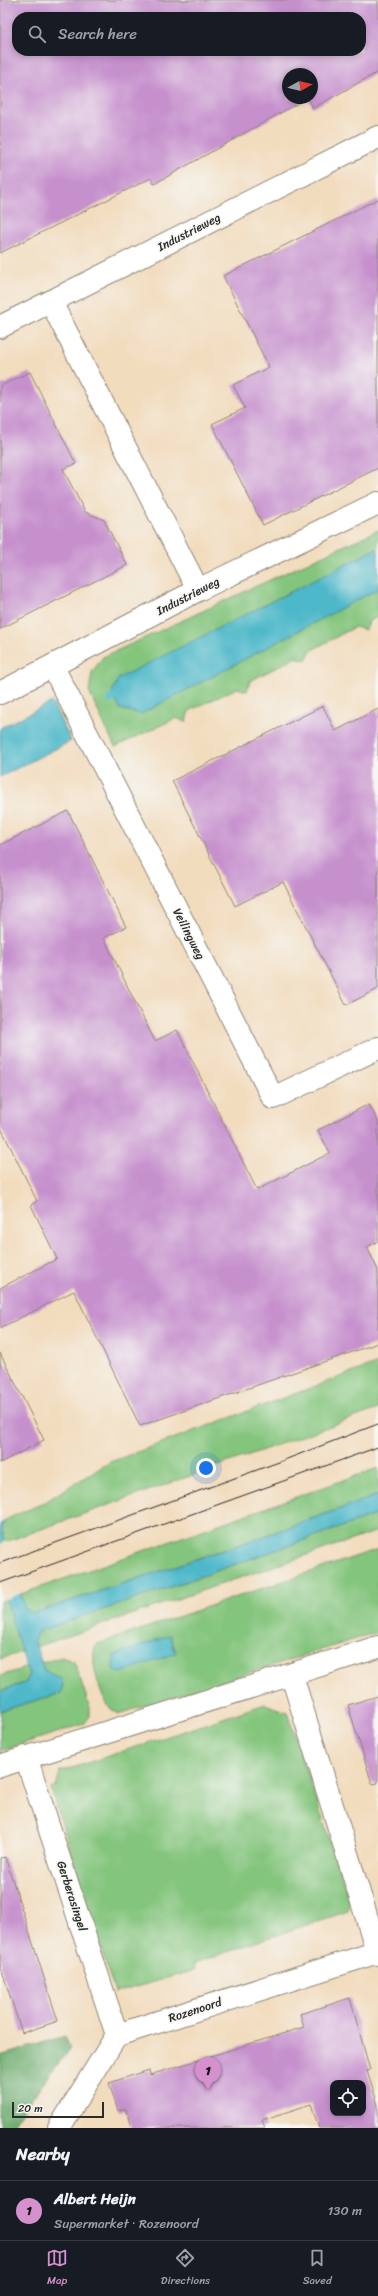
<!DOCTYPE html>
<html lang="en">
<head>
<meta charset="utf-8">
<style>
	:root { --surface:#171b24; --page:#242831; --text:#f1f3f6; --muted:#9ea1a6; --line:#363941; --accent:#d690ce }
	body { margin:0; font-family:Sriracha,sans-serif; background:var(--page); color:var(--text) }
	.controls { position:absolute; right:12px; bottom:12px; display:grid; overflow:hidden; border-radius:8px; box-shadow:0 2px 6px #0003 }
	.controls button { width:36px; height:36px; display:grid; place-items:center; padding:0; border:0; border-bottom:1px solid var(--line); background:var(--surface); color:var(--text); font:20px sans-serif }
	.compass { position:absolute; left:282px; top:68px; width:36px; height:36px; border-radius:50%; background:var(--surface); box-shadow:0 2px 6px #0003; rotate:82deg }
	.scale { position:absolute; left:12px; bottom:10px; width:92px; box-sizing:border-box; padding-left:4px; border:2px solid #2b2b2b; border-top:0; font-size:11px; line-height:14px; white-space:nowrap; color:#2b2b2b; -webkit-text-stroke:3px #f6f6f2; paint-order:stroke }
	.you { position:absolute; left:206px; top:1468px; width:14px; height:14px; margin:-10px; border:3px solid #fff; border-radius:50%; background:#1a73e8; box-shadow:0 0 0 6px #1a73e833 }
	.badge { display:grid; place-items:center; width:26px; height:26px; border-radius:50%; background:var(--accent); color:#111; font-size:13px; font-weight:700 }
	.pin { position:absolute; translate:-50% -33px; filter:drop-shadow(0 1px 2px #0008) }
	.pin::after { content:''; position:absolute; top:21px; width:14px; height:12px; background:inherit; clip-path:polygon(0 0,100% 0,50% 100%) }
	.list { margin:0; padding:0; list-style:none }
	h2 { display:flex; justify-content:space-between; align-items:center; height:52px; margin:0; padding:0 16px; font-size:17px }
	h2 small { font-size:13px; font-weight:400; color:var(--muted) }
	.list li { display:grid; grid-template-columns:26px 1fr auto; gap:12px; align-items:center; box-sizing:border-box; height:60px; padding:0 16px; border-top:1px solid var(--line) }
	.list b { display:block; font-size:15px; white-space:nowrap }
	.list p { margin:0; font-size:13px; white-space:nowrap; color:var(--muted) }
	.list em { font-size:13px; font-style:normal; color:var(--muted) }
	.icon { flex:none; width:22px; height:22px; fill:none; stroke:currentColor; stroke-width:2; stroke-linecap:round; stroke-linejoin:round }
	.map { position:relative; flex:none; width:378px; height:2128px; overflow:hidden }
	.search { position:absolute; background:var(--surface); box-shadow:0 2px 6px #0003; left:12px; right:12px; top:12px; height:44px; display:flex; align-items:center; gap:10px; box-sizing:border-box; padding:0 14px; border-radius:16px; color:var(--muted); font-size:15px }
	.sheet { height:112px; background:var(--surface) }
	nav { display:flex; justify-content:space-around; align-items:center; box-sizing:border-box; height:56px; border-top:1px solid var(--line); background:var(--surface); font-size:11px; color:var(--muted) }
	nav a { display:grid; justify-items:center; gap:2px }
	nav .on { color:var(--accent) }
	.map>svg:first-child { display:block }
</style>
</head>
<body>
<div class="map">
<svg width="378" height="2128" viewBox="0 0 378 2128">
	<rect width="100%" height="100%" fill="#f6f6f2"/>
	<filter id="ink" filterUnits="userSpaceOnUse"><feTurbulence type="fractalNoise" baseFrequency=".025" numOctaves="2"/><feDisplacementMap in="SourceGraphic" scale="8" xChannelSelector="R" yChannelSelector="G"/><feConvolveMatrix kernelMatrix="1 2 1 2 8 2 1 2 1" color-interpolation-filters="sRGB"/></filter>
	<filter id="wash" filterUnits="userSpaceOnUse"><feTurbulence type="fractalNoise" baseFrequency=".012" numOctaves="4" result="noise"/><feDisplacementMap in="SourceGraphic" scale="16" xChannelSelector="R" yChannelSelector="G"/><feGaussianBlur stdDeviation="0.9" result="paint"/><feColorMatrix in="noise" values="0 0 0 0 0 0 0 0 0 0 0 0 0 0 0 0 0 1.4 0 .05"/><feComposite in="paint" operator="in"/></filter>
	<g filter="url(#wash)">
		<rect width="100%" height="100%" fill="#f2dcbe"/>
		<path fill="#84c57d" stroke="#587854" d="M378,530V617L369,621L366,630L355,627L310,651L306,660L296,657L250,681L247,691L237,688L189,711L186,722L176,718L115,747L89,692L92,672L103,657Z
			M378,1363V1409L5,1542L2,1530L4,1522L9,1518L41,1504L110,1462Z
			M378,1468V1495L256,1539L34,1613L25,1609L21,1594Z
			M378,1514V1531L36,1647L34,1640L39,1631L159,1591Z
			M378,1549V1632L119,1714C115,1712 112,1710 109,1707C101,1697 86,1652 98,1644Z
			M7,1599L23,1652L0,1659V1601Z
			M62,1657L74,1662L76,1666L90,1708V1716L84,1724L0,1751V1711L61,1693L52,1675L44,1670L41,1663Z
			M28,1667L29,1676L25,1683L0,1691V1676Z
			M265,1704L287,1712L350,1902L348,1911L194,1963L195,1970L115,1993L51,1789L56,1787L60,1772Z"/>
		<path fill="#6baa6c" stroke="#4b6a4c" d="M65,2036L70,2048L10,2128H0V2056Z"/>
		<path fill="#4db8c9" stroke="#3c727a" d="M378,548V589L141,714L120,709L112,692L119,678Z
			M52,702L71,741L0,777V728Z
			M378,1495V1514L159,1591L39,1631L34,1640L44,1670L61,1679L63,1685L61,1693L0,1711V1691L25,1683L29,1676L0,1581V1524L4,1522L2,1531L25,1609L34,1613L256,1539Z
			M170,1635L176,1653L121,1673L113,1669L114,1656Z"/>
		<path fill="#f2dcbe" d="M7,1541L22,1593L5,1599L0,1587V1544Z"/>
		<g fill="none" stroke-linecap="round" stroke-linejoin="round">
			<path stroke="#4db8c9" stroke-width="9" d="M111,699L124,692"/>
		</g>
		<g id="blocks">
			<path fill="#c690cd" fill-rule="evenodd" d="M0,0H378V72L313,108L308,98H312V74H288V98H307L154,184L151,178L0,253ZM17,17H361V51H17Z
				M378,199V468L263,525L212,424L245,408L233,385L269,367L223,276Z
				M30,372L76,464L63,469L85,512L104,520L127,565L0,629V386Z
				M323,706L335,731L378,709V989L346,1005L283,882L235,906L172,781Z
				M68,811L126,927L104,938L134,1000L155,1041L177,1030L257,1190L330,1153L318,1130L369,1104L378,1121V1241L367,1247L378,1270V1343L140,1426L74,1291L0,1328V1288L57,1259L31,1205L37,1201L0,1126V845Z
				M0,1353L44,1440L0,1463Z
				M378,1696V1783L372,1784L348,1705Z
				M5,1857L58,2021L22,2033L0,1965V1858Z
				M350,1998L370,2070L367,2071L378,2105V2128H319L311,2104L262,2120L265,2128H131L126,2109L118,2111L109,2083L149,2070L150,2075L304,2027L300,2014ZM333,2083H363V2113H333Z"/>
		</g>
	</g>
	<g filter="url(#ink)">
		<use href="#blocks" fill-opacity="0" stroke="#8e8474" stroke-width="1"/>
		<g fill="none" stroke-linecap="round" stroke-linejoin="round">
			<g stroke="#8e8474" stroke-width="24">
				<path id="street" d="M51,302L198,590
					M53,667L273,1098L378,1048
					M0,693L198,590L378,503
					M292,1676L378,1954
					M26,1757L117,2035
					M0,1766L378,1647
					M59,2128L117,2035L378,1952"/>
			</g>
			<g stroke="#8e8474" stroke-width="24">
				<path id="secondary" d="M0,327L378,137"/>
			</g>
			<use href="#street" stroke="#fff" stroke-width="22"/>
			<use href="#secondary" stroke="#fff" stroke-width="22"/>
			<path stroke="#2b2b2b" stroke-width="1" d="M0,1563L279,1462L378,1424
				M0,1583L378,1447"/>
		</g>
	</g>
	<g text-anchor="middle" stroke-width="3" stroke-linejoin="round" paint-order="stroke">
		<g font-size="12" fill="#2b2b2b" stroke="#f6f6f2">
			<text transform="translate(189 232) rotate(-27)" y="4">Industrieweg</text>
			<text transform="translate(188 596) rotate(-27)" y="4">Industrieweg</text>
			<text transform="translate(189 934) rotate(63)" y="4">Veilingweg</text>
			<text transform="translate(72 1896) rotate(72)" y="4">Gerberasingel</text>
			<text transform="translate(195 2010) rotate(-18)" y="4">Rozenoord</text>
		</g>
	</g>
</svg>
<div class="controls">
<button><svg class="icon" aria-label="locate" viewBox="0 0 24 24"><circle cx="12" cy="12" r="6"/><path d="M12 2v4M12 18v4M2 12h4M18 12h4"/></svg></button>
</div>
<svg class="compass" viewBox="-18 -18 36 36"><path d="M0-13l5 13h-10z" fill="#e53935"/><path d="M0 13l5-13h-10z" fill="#9ea1a6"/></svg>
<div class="scale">20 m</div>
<div class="you"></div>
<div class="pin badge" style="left:208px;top:2090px">1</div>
<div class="search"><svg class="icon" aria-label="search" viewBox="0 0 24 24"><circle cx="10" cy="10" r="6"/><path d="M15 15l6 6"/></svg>Search here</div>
</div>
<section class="sheet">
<h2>Nearby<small></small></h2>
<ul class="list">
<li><span class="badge">1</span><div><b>Albert Heijn</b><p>Supermarket · Rozenoord</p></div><em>130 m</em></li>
</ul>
</section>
<nav>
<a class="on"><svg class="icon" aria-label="map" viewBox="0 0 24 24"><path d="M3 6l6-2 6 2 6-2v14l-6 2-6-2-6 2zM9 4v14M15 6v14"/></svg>Map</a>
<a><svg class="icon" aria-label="directions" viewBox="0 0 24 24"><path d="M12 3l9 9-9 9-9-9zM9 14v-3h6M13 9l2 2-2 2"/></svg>Directions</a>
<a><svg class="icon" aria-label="saved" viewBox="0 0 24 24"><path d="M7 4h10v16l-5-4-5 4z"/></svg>Saved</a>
</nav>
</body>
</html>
